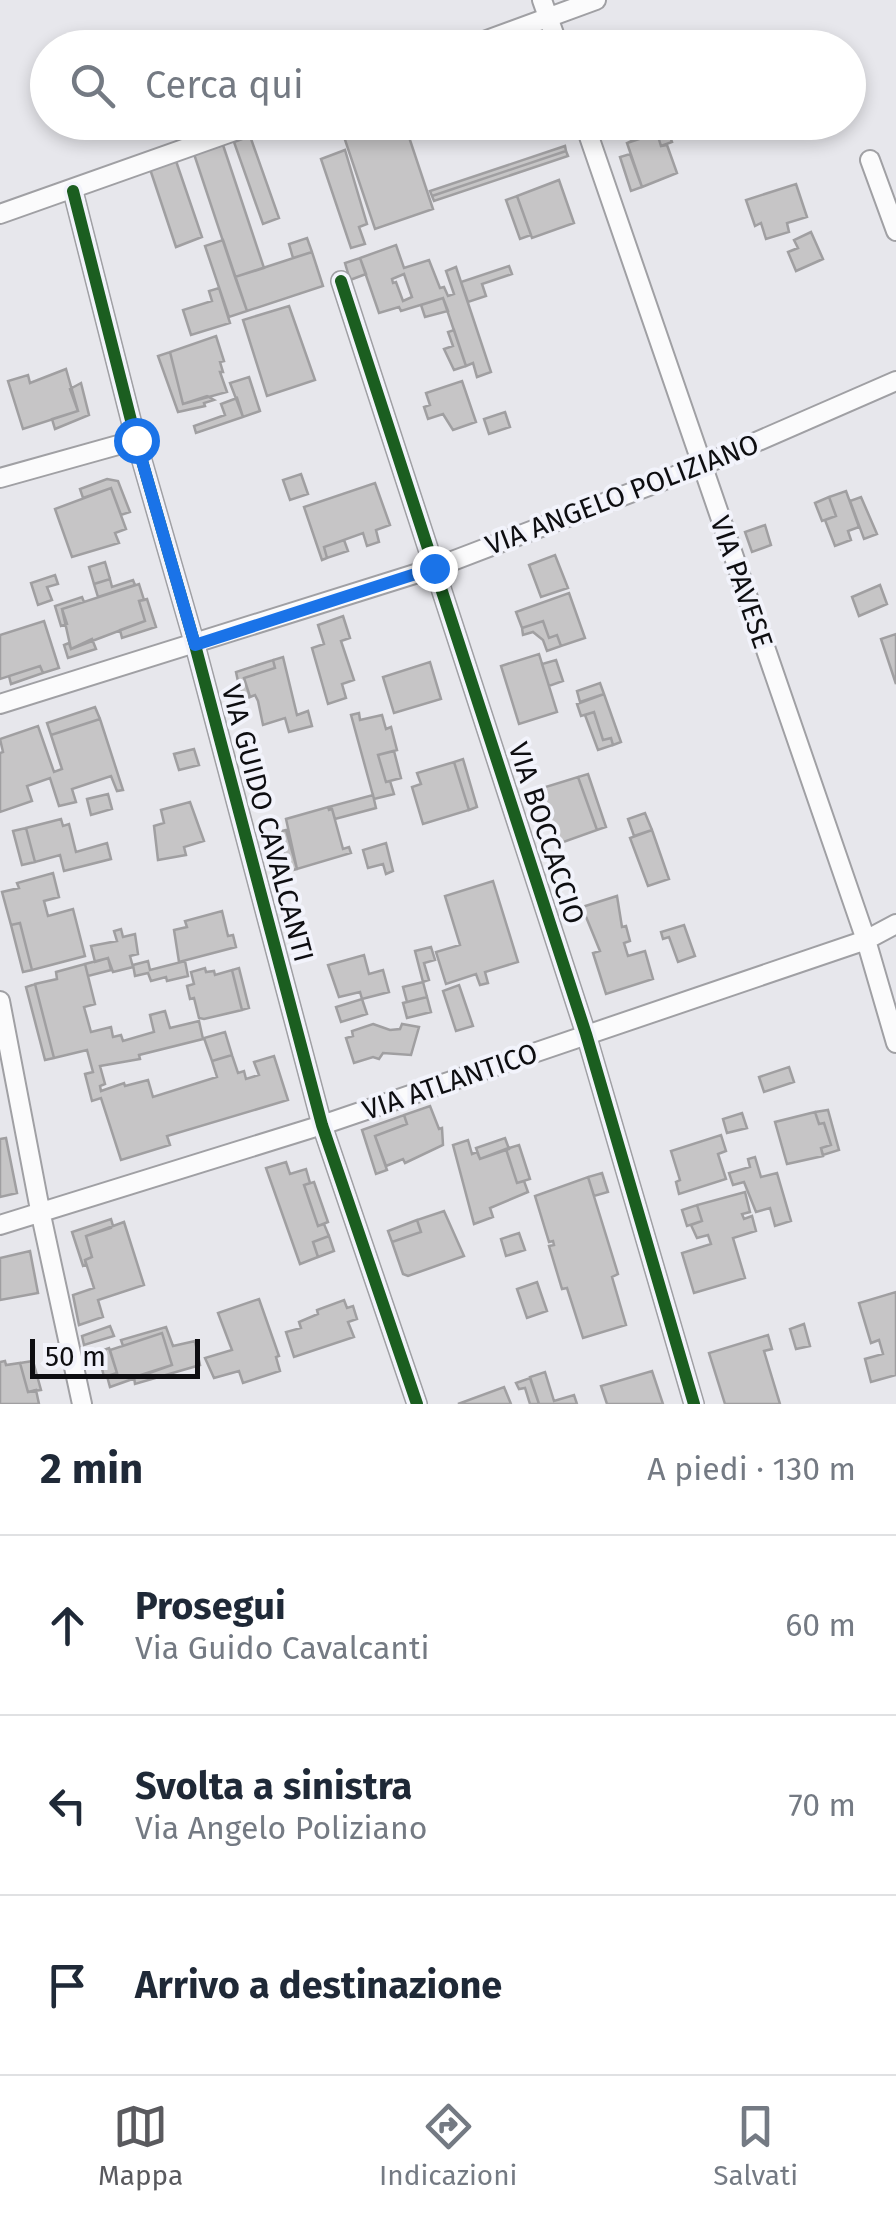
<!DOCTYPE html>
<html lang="it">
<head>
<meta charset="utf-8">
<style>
	:root { --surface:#fff; --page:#f2f2f3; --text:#1f2937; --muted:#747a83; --line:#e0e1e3; --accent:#5a5a5e }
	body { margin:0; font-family:"Fira Sans",sans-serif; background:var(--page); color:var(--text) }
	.scale { position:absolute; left:30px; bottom:25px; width:170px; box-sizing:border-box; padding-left:10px; border:5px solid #0e0e11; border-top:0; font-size:28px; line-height:35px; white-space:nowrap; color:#0e0e11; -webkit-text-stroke:8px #f2f3fb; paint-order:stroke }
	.stop { position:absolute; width:30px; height:30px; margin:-22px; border:8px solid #1a73e8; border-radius:50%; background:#fff }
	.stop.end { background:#1a73e8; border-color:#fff; box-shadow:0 2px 10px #0008 }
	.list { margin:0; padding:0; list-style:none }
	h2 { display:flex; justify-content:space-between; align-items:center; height:130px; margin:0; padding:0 40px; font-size:42px }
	h2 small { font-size:32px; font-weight:400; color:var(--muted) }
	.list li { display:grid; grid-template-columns:65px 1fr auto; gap:30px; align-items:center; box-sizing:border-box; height:180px; padding:0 40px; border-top:2px solid var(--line) }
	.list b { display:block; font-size:38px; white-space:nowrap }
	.list p { margin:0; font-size:32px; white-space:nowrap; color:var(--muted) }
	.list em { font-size:32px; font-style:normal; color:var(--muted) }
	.icon { flex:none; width:55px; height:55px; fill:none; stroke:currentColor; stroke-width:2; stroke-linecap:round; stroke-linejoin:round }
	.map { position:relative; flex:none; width:896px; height:1404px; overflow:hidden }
	.search { position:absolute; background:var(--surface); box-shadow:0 5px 15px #0003; left:30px; right:30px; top:30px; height:110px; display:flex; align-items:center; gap:25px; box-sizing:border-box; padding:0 35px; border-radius:55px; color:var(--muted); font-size:38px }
	.sheet { height:670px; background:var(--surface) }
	nav { display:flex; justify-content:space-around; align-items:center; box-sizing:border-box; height:140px; border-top:2px solid var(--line); background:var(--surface); font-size:28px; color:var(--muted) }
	nav a { display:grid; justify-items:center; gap:5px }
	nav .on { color:var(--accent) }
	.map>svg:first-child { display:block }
</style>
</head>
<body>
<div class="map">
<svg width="896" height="1404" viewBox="0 0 896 1404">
	<rect width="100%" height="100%" fill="#e7e7ec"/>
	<path fill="#c6c5c6" stroke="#a09fa1" stroke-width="2.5" fill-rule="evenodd" d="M339,122H404L433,209L375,229Z
		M665,122L672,142L661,146L657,133L627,143L643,135L641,130Z
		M657,133L661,146L667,145L677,173L642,187L627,143Z
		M250,136L279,218L263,224L234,142Z
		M223,145L264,268L235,277L194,154Z
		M565,146L566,151L432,196L430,191Z
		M345,150L367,224L359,227L365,244L351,248L321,159Z
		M566,151L568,156L434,201L432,196Z
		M630,154L642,187L631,191L620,157Z
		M176,161L202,237L176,247L150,169Z
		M559,180L574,223L532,238L517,196Z
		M796,184L807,217L787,223L789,232L766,239L761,223L755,226L746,200Z
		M517,196L531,235L520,239L506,200Z
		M811,232L823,259L796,271L788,252L798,248L794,240Z
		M307,238L312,252L293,258L289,244Z
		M223,240L247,311L229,317L205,246Z
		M396,245L404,268L429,260L440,288L444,287L448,296L454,294L446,271L456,267L491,372L477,377L473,363L466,366L443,298L401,311L399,307L379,313L360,258ZM404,274L412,297L403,301L396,282L393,283L392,279Z
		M312,252L323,286L247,311L235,277Z
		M360,258L366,274L350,280L345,263Z
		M509,266L512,274L482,284L486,296L468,302L461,282Z
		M219,288L230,323L191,335L183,310L212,301L209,291Z
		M443,298L448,311L425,317L421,305Z
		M289,306L315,380L267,396L243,320Z
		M454,330L466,366L454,370L444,349L453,346L448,332Z
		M216,336L224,361L220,362L223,372H220L227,392L183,404L170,352Z
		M170,352L183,404L207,396L214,400L204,403L205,406L178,412L158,356Z
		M66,369L78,411L23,429L8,381L28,375L30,383Z
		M249,377L260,411L243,417L230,383Z
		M462,381L476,422L453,430L443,414L428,419L424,407L430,405L426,393Z
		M81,383L89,415L55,429L52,419L78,411L70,389Z
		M237,398L243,417L196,433L194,426L225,415L221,404Z
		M505,412L510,427L489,434L484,419Z
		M301,474L308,494L290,500L283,480Z
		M107,479L118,481L130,512L121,515L111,488L83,498L80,489Z
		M375,483L390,525L376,530L379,542L367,546L363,533L324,547L327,558L322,560L304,507Z
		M111,488L126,529L115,533L119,543L72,557L55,509Z
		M846,491L859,527L848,531L851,540L835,546L825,520L836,516L829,497Z
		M829,497L836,516L822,521L815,503Z
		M861,497L877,534L864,539L850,501Z
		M765,525L771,545L752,552L745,532Z
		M344,540L348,551L327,558L324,547Z
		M555,555L568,588L541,597L529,565Z
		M105,562L110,579L94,584L89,567Z
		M55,575L58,584L47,587L52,600L38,605L31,583Z
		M110,579L112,587L133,580L135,585L98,597L94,584Z
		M139,584L144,600L139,601L145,621L71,649L62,609Z
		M880,585L887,604L859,616L852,597Z
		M569,593L585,638L561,646L557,635L549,638L543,621L522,628L516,612Z
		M82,597L84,602L62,609L67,624L61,626L55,606Z
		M147,599L156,627L122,638L120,630L145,621L139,601Z
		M343,616L350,638L341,641L354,680L342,684L346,698L328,704L312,648L324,644L318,625Z
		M44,621L59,668L43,673L40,666L0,679V635Z
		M543,621L549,638L557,635L561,646L547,651L543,640L533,632L523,635L522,628Z
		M896,634V684L881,639Z
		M92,639L96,649L68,658L64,645L69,643L71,649Z
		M539,654L557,712L519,724L501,666Z
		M283,657L297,715L308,711L312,726L289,732L285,718L263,725L258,701L255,695L250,697L244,678L275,668L273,660Z
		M273,660L275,668L244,678L250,697L242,700L236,672Z
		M556,660L563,681L549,686L542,664Z
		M430,662L441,699L394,713L383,677Z
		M40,666L43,673L11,684L9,676Z
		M600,683L604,694L580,702L577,691Z
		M604,694L621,742L613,745L611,738L603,740L594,712L581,716L577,704Z
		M95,707L100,719L51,735L47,723Z
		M594,712L603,740L611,738L613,745L598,750L585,715Z
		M359,713L360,720L382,715L386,729L391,727L397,750L378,755L386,782L390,781L394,794L374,799L351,715Z
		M100,719L123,790L117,791L111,776L72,789L76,802L59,806L50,778L27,786L32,801L0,812V753L3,752L0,739L38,726L54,772L62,769L51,735Z
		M194,749L199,765L179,770L174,754Z
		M394,751L401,778L386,782L378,755Z
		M463,759L477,807L469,810L454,762Z
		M454,762L469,810L423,824L412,787L421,784L417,773Z
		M588,774L606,827L597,830L578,777Z
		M578,777L597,830L558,844L539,789Z
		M108,794L112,809L91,815L87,799Z
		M373,795L376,808L335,819L332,809L329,810L328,807Z
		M190,802L204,841L184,847L186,855L158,860L154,826L164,823L161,810Z
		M328,807L332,809L343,849L349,847L351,853L297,869L286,819Z
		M645,813L652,830L634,836L628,819Z
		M61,819L63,826L69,824L76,852L107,843L111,859L64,871L60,855L35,862L26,828Z
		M26,828L35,862L22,865L13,831Z
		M286,830L297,869L289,871L278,832Z
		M652,830L669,879L648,886L630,838Z
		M386,843L393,871L386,874L383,864L368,868L363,850Z
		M53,873L59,897L44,901L48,916L73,909L85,956L32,970L20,923L11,925L2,892L19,888L17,883Z
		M493,881L518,962L485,972L488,983L480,985L476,974L446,984L436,952L460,945L445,896Z
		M617,896L622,927L626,926L630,941L624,943L628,956L645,951L653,979L606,994L593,953L600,951L582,907Z
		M222,911L228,936L233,935L236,947L179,962L174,930L187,927L185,921Z
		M20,923L32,970L23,972L11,925Z
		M684,925L695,956L678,962L669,937L663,939L661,932Z
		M121,929L123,937L135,934L138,954L130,956L133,967L113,972L108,958L95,962L91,946L117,941L114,931Z
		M431,947L435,960L424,963L429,980L423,982L415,951Z
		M364,955L369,974L383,970L389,992L362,999L360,992L339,997L328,965Z
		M108,958L111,970L88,976L85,964Z
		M148,961L150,970L185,961L188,976L167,981L166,977L151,981L148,973L135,976L133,965Z
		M85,964L95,1004L84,1007L91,1032L111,1027L113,1037L121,1035L123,1041L154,1032L150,1015L165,1011L170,1028L199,1021L203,1039L139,1055L140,1059L100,1066L105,1084L100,1086L101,1091L124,1083L125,1086L148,1080L153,1097L217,1077L212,1061L232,1055L238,1073L244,1071L246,1079L259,1075L254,1062L274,1056L288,1100L167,1136L170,1145L121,1160L101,1098L92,1101L85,1074L93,1072L87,1050L54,1058L35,984L57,979L56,972Z
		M205,968L206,972L214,971L215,975L232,970L242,1010L204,1019L199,1018L194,998L190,999L187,986L194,984L191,972Z
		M239,968L249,1008L242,1010L232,970Z
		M423,982L427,997L407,1002L403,987Z
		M35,984L54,1058L45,1060L26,987Z
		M459,985L473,1026L456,1031L443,991Z
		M427,997L431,1012L407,1018L403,1003Z
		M362,999L367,1014L341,1022L336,1007Z
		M373,1024L390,1030L400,1029L402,1024L419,1027L411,1055L383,1053L379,1059L373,1057L354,1063L346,1038L353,1036L352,1031Z
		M225,1032L232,1055L212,1061L204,1038Z
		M789,1067L794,1082L764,1092L759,1077Z
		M430,1106L439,1129L442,1128L443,1145L405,1163L403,1159L386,1166L375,1136L407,1124L404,1115Z
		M828,1110L839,1150L823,1155L821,1148L831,1145L824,1123L819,1124L815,1112Z
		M815,1112L819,1124L824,1123L831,1145L821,1148L823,1156L787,1164L775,1122Z
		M742,1113L747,1128L727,1133L723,1119Z
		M404,1115L407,1124L375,1136L387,1170L376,1174L362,1130Z
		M721,1135L726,1151L718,1154L726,1179L679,1194L676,1182L680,1180L671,1151Z
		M6,1138L17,1193L0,1197V1139Z
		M505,1138L509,1149L480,1159L476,1148Z
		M468,1140L472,1154L477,1152L480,1159L506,1149L517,1183L524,1181L528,1192L490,1208L493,1217L474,1224L453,1145Z
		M519,1145L530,1179L517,1183L506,1149Z
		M755,1157L761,1177L777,1173L791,1221L775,1226L770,1208L756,1212L744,1182L733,1185L729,1173L750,1167L748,1159Z
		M286,1162L290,1174L306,1169L310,1183L304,1185L318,1226L324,1224L329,1236L313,1242L318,1257L300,1264L266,1168Z
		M602,1173L608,1192L594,1196L588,1177Z
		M588,1177L618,1274L612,1277L626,1325L583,1338L567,1288L562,1289L549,1246L554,1245L553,1241L549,1242L535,1196Z
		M314,1182L328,1222L318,1226L304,1185Z
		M745,1192L750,1212L742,1214L744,1219L752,1216L756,1231L733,1238L745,1278L694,1293L682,1253L711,1244L708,1235L697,1238L691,1225L702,1221L697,1205Z
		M697,1205L702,1221L687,1226L682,1210Z
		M444,1211L464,1256L408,1276L403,1274L392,1242L421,1232L417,1220Z
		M111,1219L113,1226L111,1228L86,1236L92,1257L85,1260L86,1265L83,1266L72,1232Z
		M417,1220L421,1232L392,1242L388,1231Z
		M124,1222L144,1285L98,1300L103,1317L79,1325L73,1295L94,1288L85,1260L92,1257L86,1236Z
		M519,1233L525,1250L506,1256L501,1239Z
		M329,1236L334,1251L318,1257L313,1242Z
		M30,1251L38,1293L0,1300V1258Z
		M537,1282L547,1311L527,1318L517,1289Z
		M896,1292V1375L871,1382L865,1359L883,1354L879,1340L871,1343L859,1303Z
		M259,1299L279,1356L276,1357L280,1371L243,1383L239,1371L214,1378L205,1358L232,1350L218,1313Z
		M344,1300L347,1308L353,1306L357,1319L348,1322L354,1337L294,1357L286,1332L301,1328L299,1322L318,1314L317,1310Z
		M804,1324L810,1346L796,1349L790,1329Z
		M110,1326L114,1336L84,1345L82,1336Z
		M166,1327L173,1346L195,1341L200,1365L135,1384L134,1377L172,1365L162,1333L123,1346L121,1340Z
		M162,1333L172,1365L110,1387L107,1376L117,1373L110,1350Z
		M768,1335L772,1349L764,1351L780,1404H725L709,1353Z
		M109,1348L117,1373L104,1377L98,1352Z
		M5,1361L6,1365L20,1363L28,1392L36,1390L39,1404H0V1362Z
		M33,1361L41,1390L28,1392L20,1363Z
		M652,1371L663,1404H607L601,1386Z
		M545,1372L554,1401L574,1395L577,1404H539L530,1377Z
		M530,1378L539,1404H530L525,1388L519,1389L516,1383Z
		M504,1387L511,1404H458Z"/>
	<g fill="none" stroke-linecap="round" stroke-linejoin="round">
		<g stroke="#a0a0a4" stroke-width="22">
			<path id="minor" d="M542,0L559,48
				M465,48L596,0
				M584,122L866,940L896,1043
				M870,160L896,231
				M73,191L136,440L195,645L322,1125L417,1404
				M0,214L260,122
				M341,281L586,1034L694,1404
				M0,478L136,440
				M0,704L434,568L701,466L896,381
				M0,1001L41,1215L82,1404
				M0,1225L322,1125L866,940L896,924"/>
		</g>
		<use href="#minor" stroke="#fbfbfc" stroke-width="18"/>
		<g stroke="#f2f3fb" stroke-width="19">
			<path id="cycleway" d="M73,191L136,440L195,645L322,1125L417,1404
				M341,281L586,1034L694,1404"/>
		</g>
		<use href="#cycleway" stroke="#1b5e20" stroke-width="12"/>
	</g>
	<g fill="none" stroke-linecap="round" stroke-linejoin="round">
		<path stroke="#1a73e8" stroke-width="12" d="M136,440L195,645L434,568"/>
	</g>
	<g text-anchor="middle" stroke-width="8" stroke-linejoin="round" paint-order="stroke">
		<g font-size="28" fill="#0e0e11" stroke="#f2f3fb">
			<text transform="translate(622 494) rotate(-21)" y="10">VIA ANGELO POLIZIANO</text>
			<text transform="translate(742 582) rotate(71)" y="10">VIA PAVESE</text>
			<text transform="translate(268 823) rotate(75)" y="10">VIA GUIDO CAVALCANTI</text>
			<text transform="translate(547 833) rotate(72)" y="10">VIA BOCCACCIO</text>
			<text transform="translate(450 1081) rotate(-19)" y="10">VIA ATLANTICO</text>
		</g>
	</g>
</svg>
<div class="scale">50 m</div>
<div class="stop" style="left:136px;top:440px"></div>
<div class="stop end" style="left:434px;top:568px"></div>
<div class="search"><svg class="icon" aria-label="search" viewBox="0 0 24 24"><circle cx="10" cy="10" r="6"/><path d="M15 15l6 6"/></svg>Cerca qui</div>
</div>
<section class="sheet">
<h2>2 min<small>A piedi · 130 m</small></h2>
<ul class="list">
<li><svg class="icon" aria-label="ahead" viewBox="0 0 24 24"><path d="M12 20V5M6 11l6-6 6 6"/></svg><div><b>Prosegui</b><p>Via Guido Cavalcanti</p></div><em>60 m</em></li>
<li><svg class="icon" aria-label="left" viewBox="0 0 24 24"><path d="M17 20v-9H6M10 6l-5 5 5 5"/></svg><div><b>Svolta a sinistra</b><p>Via Angelo Poliziano</p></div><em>70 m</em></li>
<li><svg class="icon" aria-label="arrive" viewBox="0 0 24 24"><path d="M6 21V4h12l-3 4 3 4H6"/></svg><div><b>Arrivo a destinazione</b></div></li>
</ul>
</section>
<nav>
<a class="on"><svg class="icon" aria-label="map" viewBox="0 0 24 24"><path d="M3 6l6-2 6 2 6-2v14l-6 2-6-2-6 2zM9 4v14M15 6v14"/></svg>Mappa</a>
<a><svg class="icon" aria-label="directions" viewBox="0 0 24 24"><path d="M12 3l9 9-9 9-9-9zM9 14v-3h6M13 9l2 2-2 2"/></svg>Indicazioni</a>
<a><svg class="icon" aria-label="saved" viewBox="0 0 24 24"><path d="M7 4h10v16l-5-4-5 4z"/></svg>Salvati</a>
</nav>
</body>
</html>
